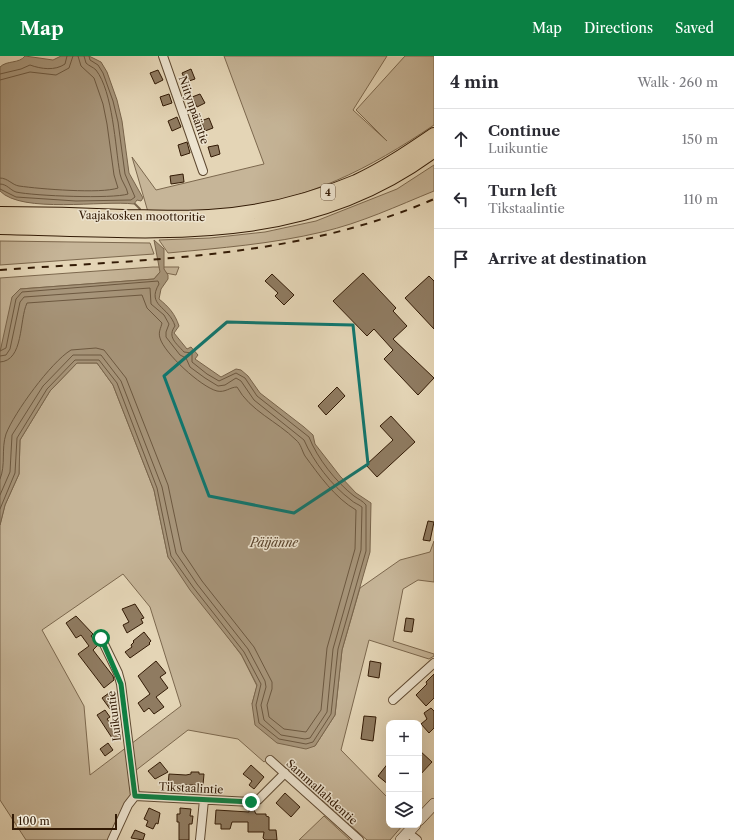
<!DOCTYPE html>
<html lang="en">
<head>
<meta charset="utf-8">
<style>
	:root { --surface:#fff; --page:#f7f7f7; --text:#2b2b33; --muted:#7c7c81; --line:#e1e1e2; --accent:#0b8043 }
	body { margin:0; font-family:"Libre Caslon Text",serif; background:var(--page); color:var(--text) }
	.controls { position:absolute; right:12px; bottom:12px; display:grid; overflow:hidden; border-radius:8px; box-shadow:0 4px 16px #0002 }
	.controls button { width:36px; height:36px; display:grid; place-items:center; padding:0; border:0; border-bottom:1px solid var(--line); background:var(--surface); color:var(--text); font:20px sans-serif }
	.scale { position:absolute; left:12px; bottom:10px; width:105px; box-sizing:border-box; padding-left:4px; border:2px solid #321a05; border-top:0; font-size:11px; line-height:14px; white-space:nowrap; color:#321a05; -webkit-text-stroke:3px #ede4d0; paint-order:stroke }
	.stop { position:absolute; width:12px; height:12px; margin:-9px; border:3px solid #0b8043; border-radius:50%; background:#fff }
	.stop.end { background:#0b8043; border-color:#fff; box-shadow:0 1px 4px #0008 }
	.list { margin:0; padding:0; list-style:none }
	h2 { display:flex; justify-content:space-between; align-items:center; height:52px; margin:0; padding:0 16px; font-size:17px }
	h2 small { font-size:13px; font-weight:400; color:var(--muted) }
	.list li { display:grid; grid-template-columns:26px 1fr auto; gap:12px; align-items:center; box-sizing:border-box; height:60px; padding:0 16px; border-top:1px solid var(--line) }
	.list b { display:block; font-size:15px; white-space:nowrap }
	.list p { margin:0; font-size:13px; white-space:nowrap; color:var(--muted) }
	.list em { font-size:13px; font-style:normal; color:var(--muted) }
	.icon { flex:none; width:22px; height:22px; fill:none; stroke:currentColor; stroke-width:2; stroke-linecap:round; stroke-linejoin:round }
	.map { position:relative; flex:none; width:434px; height:784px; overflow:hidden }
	header { display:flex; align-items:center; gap:24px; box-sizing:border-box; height:56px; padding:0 20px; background:var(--accent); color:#fff }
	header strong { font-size:19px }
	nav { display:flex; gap:22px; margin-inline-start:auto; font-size:14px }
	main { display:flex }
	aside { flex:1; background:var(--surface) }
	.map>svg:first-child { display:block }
</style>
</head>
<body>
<header>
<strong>Map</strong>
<nav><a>Map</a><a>Directions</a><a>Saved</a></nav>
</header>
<main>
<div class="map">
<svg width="434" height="784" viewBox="0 0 434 784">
	<rect width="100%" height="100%" fill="#e4d5b6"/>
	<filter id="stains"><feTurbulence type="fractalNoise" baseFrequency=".005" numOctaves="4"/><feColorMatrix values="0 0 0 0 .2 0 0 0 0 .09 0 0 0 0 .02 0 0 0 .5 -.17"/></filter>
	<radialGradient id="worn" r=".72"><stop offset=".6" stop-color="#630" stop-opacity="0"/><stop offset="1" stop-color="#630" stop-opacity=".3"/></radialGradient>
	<path fill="#c6b598" stroke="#7c684e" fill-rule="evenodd" d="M224,0H387L353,54L387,85L356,54L405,0H434V69C369,113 307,145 228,153C201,155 175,155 148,156L132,101L156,134L264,108Z
		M434,109V135C397,150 361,167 322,176C272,188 220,192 168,197L159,184L210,182L265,176L316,165L397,133Z
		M0,185L150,187L154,198L0,209Z
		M153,211H179L176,219L160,216L154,223L20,233L0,296V222Z
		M77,307H97L113,329L154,434L168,501L242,600L257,630L252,648L315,690L335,659L342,594L360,532L400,504L430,496L434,485V526L418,524L403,533L393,585L434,598V600L429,603L369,584L341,694L389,743V769H403L390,784H367L286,712L270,701L264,706L238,683L188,674L135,715L139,736L131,750L115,784H26L0,744V469L5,449L19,418L20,384L50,335ZM123,518L150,551L181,650L90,719L84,650L42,574Z
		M324,760L350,784H299Z"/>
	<path fill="#a7957a" stroke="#78644b" d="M25,0L53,4L61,0H89L101,6L107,16L117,44L122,65L129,117L143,142L141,145L137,144L134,148C103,144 22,158 0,135V11C7,4 19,8 25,0Z
		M154,184L164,193V213L168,219V223L161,233L159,243C169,251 175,258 179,270L174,277L187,293L191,291L198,299L195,303L221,321L236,313L241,314L248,320L260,337L304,371L313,379L315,388L340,420L356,437L371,447L370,496L342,594L335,659L315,690L306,693L277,687L255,669L252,648L257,629L241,598L190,534L168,501L154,434L113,329L97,307H77L50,335L20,384L19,418L5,449L0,469V296L12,241L20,233L154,223L160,216Z"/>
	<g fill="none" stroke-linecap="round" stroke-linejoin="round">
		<path stroke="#6c5840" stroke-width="1" d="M0,18L21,13L30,9C41,13 55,15 65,8L67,0
			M0,24L30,16L56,19L69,12L73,0
			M0,122C8,122 12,129 19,130C40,133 101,138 118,132L114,119L107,68L103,48L94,22L81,10L78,0
			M0,128C7,128 10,134 16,136C34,140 113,143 128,138C127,131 121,125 120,118C115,90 113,36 96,14C93,11 89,10 86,7L84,0
			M0,133L16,141L76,145L131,144L135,141L125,118L118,66L113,45L103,17L98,9L90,4L89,0
			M0,295L6,292L16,243L22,236L158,225L159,228C146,250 169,250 175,270C167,281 176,287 184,296L192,297V306L207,318L219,325L236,317L245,322L257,340L309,381C317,402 336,426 354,440C358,443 363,445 366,449V495L338,593L331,658L313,686L306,688L279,683L259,667L256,649L261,628L244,596L193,531L171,500L157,432L117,327L99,304H75L47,333L17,382L15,417L0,453
			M0,300L6,299L10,293L20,246L24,241L150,232L151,248L164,259L169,268L166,276V281L180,299L186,302L190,311L205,322L218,330L225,329L236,322L241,325L254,344L304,384C313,405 332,430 351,444C354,447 358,448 362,451L361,494L333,593L327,656L310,682L305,683L281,679L264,664L261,649L266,631L265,625L248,593L197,528L176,497L162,431L121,325L101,299H73L43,330L12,379L10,416L0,439
			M0,306C24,305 19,264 27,247L142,239L147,252L162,267C161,272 158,276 160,282C164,297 201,331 217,335C225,337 230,331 237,331C250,355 277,365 296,384C301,388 302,395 305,400C319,419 335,442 356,454L355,493L327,592L321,654L306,676L284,673L269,661L267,649L272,633V626L254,591L202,525L182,495L168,429L126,322L104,294L96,292L71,294C51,306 14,357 6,378C1,393 6,409 0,423"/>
		<path stroke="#78644b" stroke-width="2" d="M135,148L140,153"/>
	</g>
	<path fill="#8f7b61" stroke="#321a05" d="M191,13L195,23L186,26L182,17Z
		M158,14L163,24L155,28L150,17Z
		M169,38L172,47L163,50L160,41Z
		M200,38L205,47L197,51L192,41Z
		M177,61L181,71L172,75L168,65Z
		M209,62L213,72L205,75L201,65Z
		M187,86L190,97L181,100L178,89Z
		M218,89L220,98L211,101L208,91Z
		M183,118L184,126L171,128L170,120Z
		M363,217L396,252L393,255L407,270L393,283L434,322L418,339L384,303L393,294L374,273L367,280L333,245Z
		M272,218L294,239L284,249L275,240L278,237L265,225Z
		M429,220L434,225V273L405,242Z
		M337,331L345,340L326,359L318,350Z
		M391,360L415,386L377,421L366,409L393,384L380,370Z
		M428,465L434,466L430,485L423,484Z
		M135,548L144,562L141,563L143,567L127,577L123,569L129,566L122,553Z
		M76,560L93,578L91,580L98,589L93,594L113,620L114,624L104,632L78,598L89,590L81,579L76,582L66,567Z
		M406,562L414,563L412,576L404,575Z
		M144,576L151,585L149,587L150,588L130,602L125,596L132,591L131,589L134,586L133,585Z
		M156,605L166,617L160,621L168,632L156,641L164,651L154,658L149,652L144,656L138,647L150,638L138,620Z
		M370,605L381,607L379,622L368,620Z
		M434,618V642L426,650L416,639L427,628L426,626Z
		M109,637L117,648L110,653L102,642Z
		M431,652L434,655V672L429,677L421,668L427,663L424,657Z
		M105,654L110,661L107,663L120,680L114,685L97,659Z
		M364,660L376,661L373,685L361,683Z
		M108,687L113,694L105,700L100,693Z
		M419,694L432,706L419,720Z
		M160,706L168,716L155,723L148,715Z
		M389,706V729L378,720Z
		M251,709L264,721L254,733L249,729L252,725L243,718Z
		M191,716H199V718H204L203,729H168L169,718L186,719L191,718Z
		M285,737L300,751L291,761L276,747Z
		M149,752L160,757L158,768L156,767L153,773L146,770L148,765L144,763Z
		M180,752L191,753L190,760H193L192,768H189V784H179V766H177V758H180Z
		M216,754L249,756V754H254L256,758H266V760L269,761V774H276L277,784H265L263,782L264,776H248V766H232L230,773H221V768H215Z
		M135,774L145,778L143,784L131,782Z"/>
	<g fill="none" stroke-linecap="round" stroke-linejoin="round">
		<g stroke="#5e4931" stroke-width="10">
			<path id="street" d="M163,0L203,115
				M101,582L118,617L121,628L135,740
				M393,644L434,607
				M270,704L359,784
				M408,777L417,784
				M112,784L128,749L135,740L251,746L258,744L285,717
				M200,784L204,744"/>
		</g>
		<g stroke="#321a05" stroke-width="12">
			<path id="secondary" d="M419,764L434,748
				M401,784L415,769"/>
		</g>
		<g stroke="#321a05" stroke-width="16">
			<path id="highway" d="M0,158C41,158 83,159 124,161C153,161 181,163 209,161C259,158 311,145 356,126C384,113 409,96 434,79
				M0,171C155,174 302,193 434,94"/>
		</g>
		<use href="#street" stroke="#ede4d0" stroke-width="8"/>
		<use href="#secondary" stroke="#ede4d0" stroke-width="11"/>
		<use href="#highway" stroke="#e4d5b6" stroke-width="14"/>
		<path stroke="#321a05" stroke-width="2" stroke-dasharray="7 7" stroke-linecap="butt" d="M0,214C146,203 298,203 434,143"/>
	</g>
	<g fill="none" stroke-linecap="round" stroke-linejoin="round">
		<path stroke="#0b8043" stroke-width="5" d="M101,582L121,628L135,740L251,746"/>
	</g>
	<path fill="none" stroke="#0f766e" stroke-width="3" stroke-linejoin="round" d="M227,266L353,269L368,408L294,457L209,440L164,320Z"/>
	<g text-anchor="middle" stroke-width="3" stroke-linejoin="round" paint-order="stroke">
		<rect fill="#ede4d0" stroke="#6a5742" stroke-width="1" x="321" y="128" width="14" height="16" rx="3"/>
		<g font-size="10" font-weight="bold" fill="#321a05">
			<text x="328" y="140">4</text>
		</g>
		<g font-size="11" fill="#321a05" stroke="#ede4d0">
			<text transform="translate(194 54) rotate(71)" y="4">Niitynpääntie</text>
			<text transform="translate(142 160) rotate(1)" y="4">Vaajakosken moottoritie</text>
			<text transform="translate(114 660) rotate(-97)" y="4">Luikuntie</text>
			<text transform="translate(191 732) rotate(3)" y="4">Tikstaalintie</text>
			<text transform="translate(322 736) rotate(42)" y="4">Sammallahdentie</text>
		</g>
		<g font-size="12" font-style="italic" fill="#5b452e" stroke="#ede4d0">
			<text x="274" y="491">Päijänne</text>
		</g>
	</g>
	<rect width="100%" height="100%" filter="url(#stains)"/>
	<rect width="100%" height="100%" fill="url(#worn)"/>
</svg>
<div class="controls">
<button>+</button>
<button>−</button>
<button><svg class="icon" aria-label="layers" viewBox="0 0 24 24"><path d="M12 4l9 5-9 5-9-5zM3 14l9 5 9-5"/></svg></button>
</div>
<div class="scale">100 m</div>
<div class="stop" style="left:101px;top:582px"></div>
<div class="stop end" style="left:251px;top:746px"></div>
</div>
<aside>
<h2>4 min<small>Walk · 260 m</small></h2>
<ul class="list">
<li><svg class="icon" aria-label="ahead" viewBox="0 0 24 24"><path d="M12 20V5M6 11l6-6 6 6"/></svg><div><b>Continue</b><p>Luikuntie</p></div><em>150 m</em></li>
<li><svg class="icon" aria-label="left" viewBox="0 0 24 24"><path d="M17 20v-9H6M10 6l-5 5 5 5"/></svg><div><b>Turn left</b><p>Tikstaalintie</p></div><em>110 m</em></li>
<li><svg class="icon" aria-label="arrive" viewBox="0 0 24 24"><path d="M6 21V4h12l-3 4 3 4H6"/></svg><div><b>Arrive at destination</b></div></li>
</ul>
</aside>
</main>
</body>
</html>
